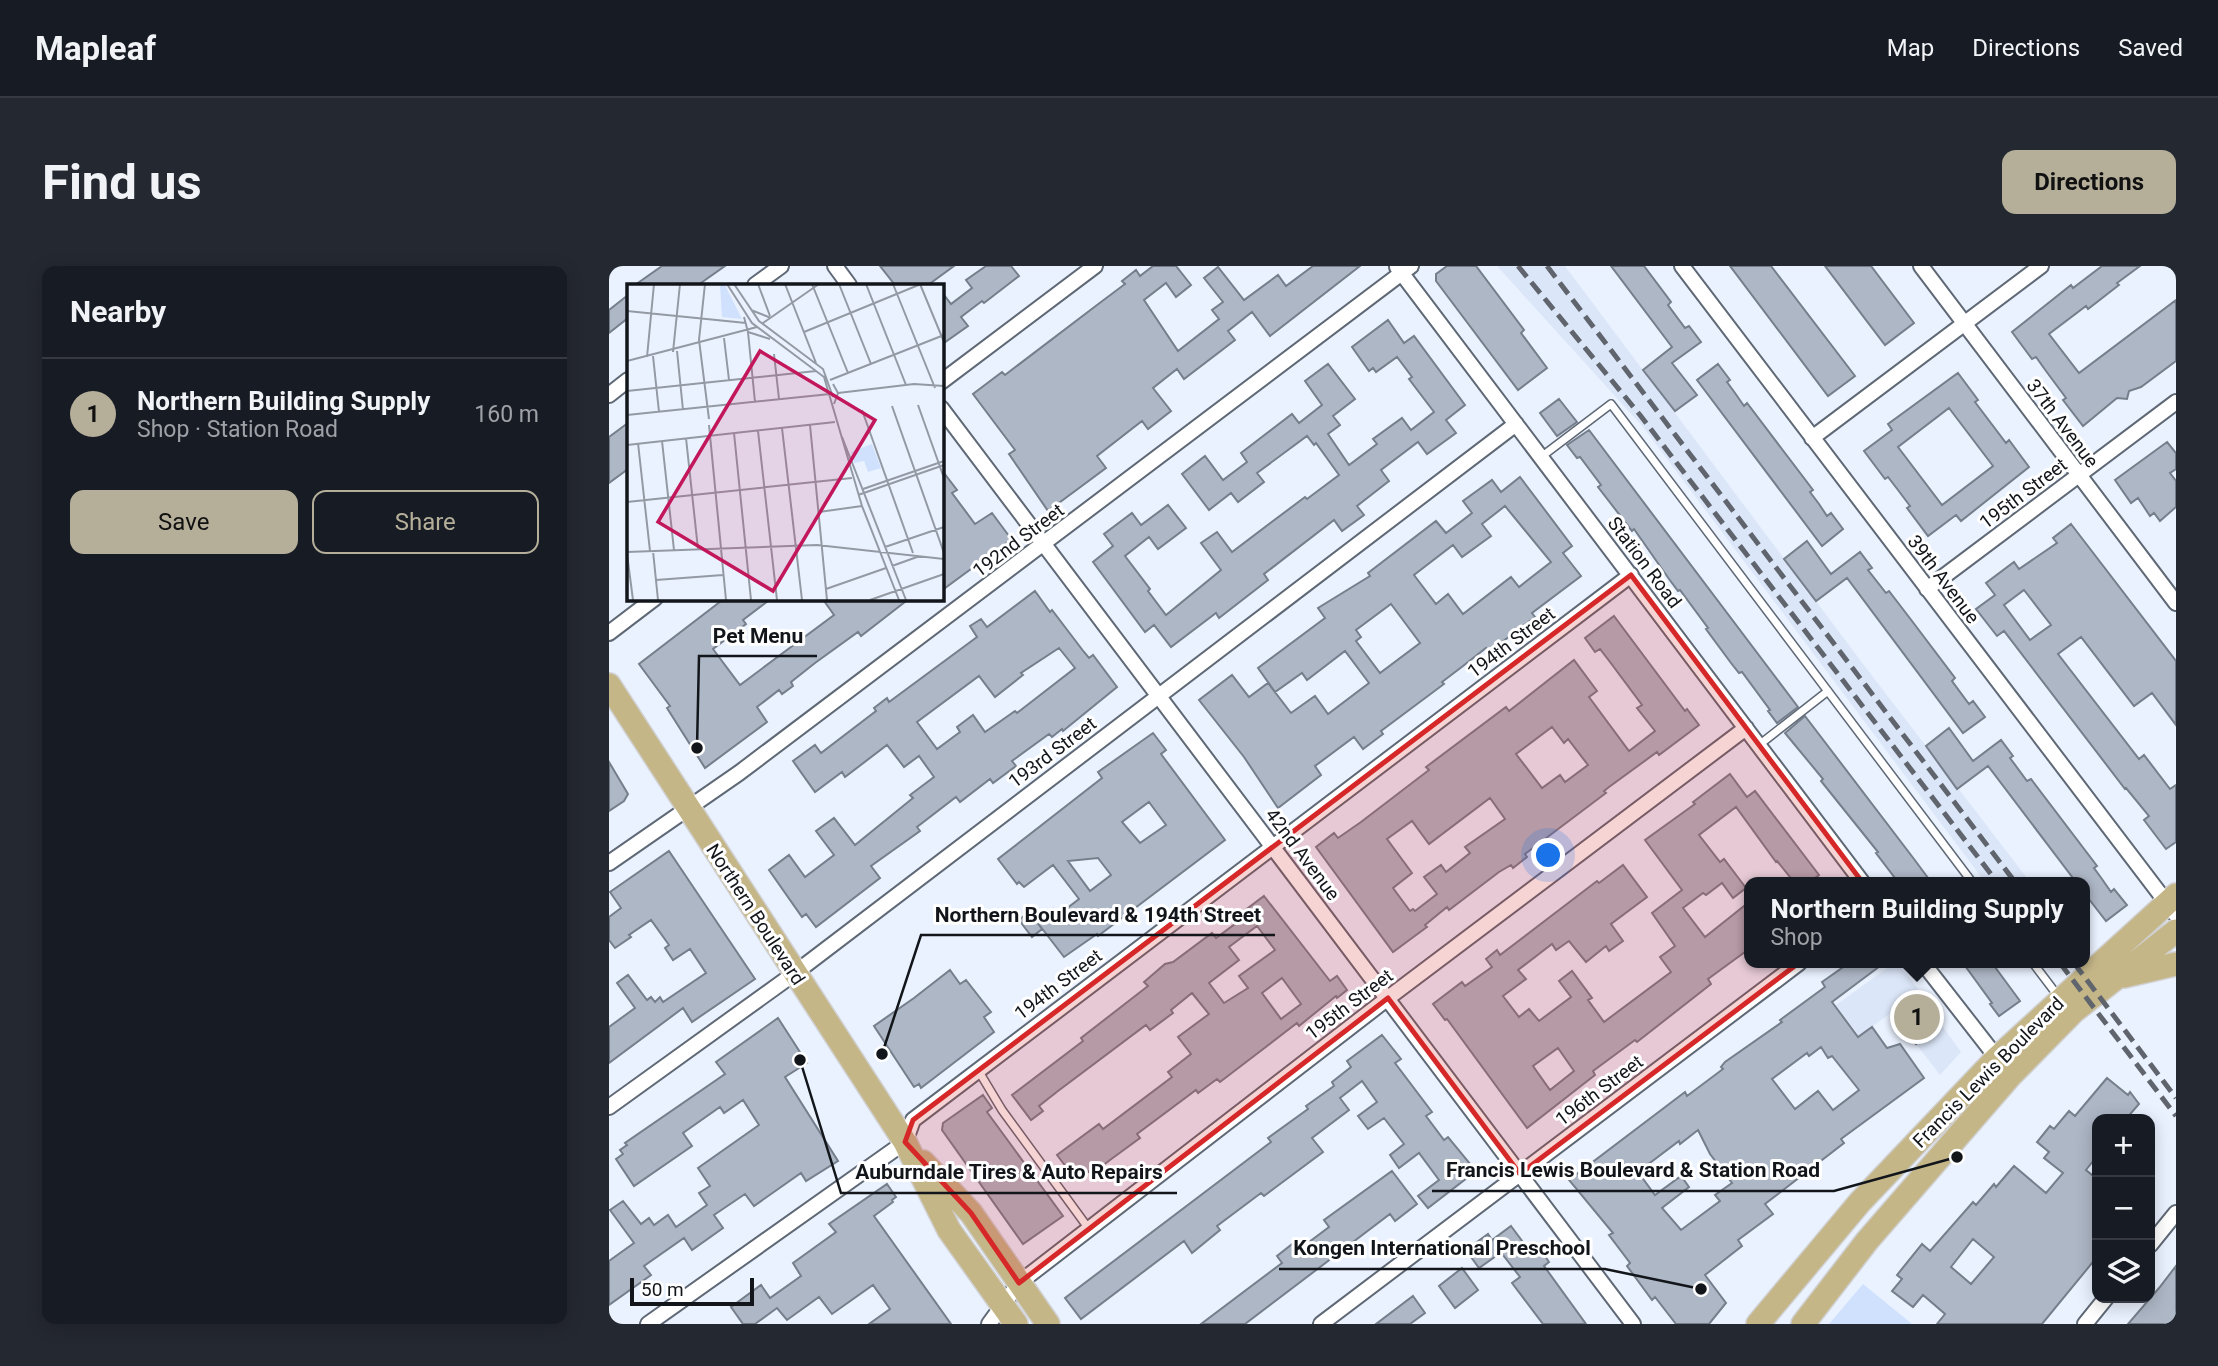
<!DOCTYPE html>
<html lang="en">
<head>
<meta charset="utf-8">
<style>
	:root { --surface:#171b24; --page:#242831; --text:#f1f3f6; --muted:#9ea1a6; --line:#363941; --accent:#b5af9a }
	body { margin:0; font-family:Roboto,sans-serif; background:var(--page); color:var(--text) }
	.controls { position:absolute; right:21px; bottom:21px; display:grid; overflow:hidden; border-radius:14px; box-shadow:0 4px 18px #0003 }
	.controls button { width:63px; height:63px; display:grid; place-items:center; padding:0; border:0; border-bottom:2px solid var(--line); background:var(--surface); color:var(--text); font:35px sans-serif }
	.scale { position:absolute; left:21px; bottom:18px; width:124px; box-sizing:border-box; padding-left:7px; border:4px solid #12161b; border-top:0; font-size:19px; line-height:24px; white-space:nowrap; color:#12161b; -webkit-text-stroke:5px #fff; paint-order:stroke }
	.you { position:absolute; left:940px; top:590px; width:24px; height:24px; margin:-18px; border:5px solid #fff; border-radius:50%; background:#1a73e8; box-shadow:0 0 0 10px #1a73e833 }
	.badge { display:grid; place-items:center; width:46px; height:46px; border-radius:50%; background:var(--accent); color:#111; font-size:23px; font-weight:700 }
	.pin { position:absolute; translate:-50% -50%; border:4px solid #fff; box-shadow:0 2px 7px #0006 }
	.popup { position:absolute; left:1135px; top:611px; width:346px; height:91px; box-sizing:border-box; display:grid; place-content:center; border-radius:14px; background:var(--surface); filter:drop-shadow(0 2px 5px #0005); font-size:23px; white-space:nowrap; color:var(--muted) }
	.popup b { font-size:26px; color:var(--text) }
	.popup::after { content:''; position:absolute; left:50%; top:100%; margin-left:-14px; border:14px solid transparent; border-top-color:var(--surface) }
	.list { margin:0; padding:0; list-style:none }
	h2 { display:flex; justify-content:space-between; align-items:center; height:91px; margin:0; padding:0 28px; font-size:30px }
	h2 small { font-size:23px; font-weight:400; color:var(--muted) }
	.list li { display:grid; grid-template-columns:46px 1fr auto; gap:21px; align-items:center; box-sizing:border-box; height:112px; padding:0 28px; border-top:2px solid var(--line) }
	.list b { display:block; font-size:26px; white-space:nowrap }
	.list p { margin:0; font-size:23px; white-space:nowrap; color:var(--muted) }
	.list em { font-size:23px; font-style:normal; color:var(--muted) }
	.actions { display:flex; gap:14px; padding:21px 28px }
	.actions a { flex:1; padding:16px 0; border:2px solid var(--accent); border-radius:14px; text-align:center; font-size:24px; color:var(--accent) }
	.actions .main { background:var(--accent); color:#111 }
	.icon { flex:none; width:38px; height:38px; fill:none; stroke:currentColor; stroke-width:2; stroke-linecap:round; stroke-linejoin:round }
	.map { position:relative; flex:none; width:1567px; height:1058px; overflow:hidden; border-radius:14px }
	header { display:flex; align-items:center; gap:42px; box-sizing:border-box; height:98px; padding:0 35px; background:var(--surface); border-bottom:2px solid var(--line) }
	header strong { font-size:33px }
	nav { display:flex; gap:38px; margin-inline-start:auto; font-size:24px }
	.intro { display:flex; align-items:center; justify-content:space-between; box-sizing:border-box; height:168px; padding:0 42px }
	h1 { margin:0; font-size:49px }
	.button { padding:18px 32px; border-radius:14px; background:var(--accent); color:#111; font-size:24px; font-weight:700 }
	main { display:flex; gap:42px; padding:0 42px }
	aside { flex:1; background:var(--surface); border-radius:14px; box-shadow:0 4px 18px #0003 }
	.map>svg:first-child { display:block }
</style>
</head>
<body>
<header>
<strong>Mapleaf</strong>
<nav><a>Map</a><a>Directions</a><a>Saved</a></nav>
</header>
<div class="intro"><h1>Find us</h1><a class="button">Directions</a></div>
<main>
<aside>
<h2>Nearby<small></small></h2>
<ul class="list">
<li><span class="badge">1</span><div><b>Northern Building Supply</b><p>Shop · Station Road</p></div><em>160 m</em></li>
</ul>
<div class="actions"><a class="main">Save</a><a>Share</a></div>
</aside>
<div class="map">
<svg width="1567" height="1058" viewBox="0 0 1567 1058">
	<rect width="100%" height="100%" fill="#eaf2ff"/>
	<path fill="#dbe6f8" d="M888,0H956L1248,390L1421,616H1376L1034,161Z
		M1285,697H1289L1311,726L1250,770L1227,739Z
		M1332,758L1352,786L1331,809L1307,778Z"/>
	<path fill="#d0e1fd" d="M1254,1018L1303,1058H1220Z"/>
	<path fill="#aeb7c6" stroke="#757e8b" stroke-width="2" fill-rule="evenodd" d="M53,0H116L89,19H26Z
		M271,0H345L319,19H286Z
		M377,0H402L410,10L375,37L373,35L352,51L359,60L332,79V25L342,38L363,22L357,14Z
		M544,0H567L582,19L567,31L557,17L535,34L569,85L610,53L603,44L614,36L595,12L609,1L635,34L669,9L677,20L704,0H751L661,70L643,46L619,65L626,74L575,113L568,103L544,122L562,145L539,163L533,155L488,190L497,202L439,245L400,188L406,184L364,128L393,106L396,109L488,39L516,18L513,15L527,4L531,10Z
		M838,0H867L915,64L912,67L938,102L909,124L827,15V8Z
		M1002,0H1035L1062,36L1059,39L1076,62L1080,60L1092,76L1063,97L1088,129L1066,145L1034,104L1063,81Z
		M1121,0H1162L1246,110L1219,130Z
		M1216,0H1262L1305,57L1276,79Z
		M1493,0H1531L1508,17L1510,19L1479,43L1477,40L1440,68L1470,107L1567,34V95L1532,121L1520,125L1518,133L1508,132L1474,160L1454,134L1457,132L1437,105L1427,91L1423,93L1403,66L1462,19L1464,22Z
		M19,29V52L0,67V44Z
		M779,54L795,77L805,70L856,139L837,154L847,167L818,188L809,176L772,204L780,215L748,240L755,249L733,265L725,254L655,308L659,314L610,352L607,347L562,381L545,359L536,366L484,296L504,280L495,268L523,247L532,259L559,239L577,262L549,283L540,271L516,290L541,323L539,325L557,349L612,304L592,277L608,266L623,286L696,231L698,233L730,209L707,177L705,179L698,170L648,207L655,216L629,236L622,227L600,244L573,208L596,190L614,214L638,196L632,187L683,148L690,157L713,139L696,115L719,98L746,133L724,150L731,159L719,168L740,199L768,178L764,173L793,152L802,164L825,146L800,113L803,111L788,91L767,106L764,102L760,105L743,81Z
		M1109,98L1121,114L1118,116L1126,127L1135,140L1138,137L1204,224L1201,226L1210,238L1218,250L1222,247L1234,263L1213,280L1088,114Z
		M1349,107L1369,134L1366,136L1397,177L1400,174L1420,201L1352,255L1347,249L1319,270L1298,242L1301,240L1289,224L1279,211L1276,213L1255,185L1283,164L1279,158ZM1340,142L1384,200L1333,239L1289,181Z
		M950,133L968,156L948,170L931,147Z
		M19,157V203L0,217V171Z
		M980,164L1189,441L1168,457L1159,445L1161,444L1133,406L1130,407L1122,397L1097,363L1099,362L1071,324L1069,325L1060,313L1025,263L1023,265L989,221L992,219L971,191L968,192L958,179Z
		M1558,176L1567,187V203L1561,207L1567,215V241L1551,255L1545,247L1541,250L1529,232L1522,237L1506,214Z
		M332,203L348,224L343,227L366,258L383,247L400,270V275L332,325Z
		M911,211L963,280L954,287L972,310L923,347L926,351L880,386L877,382L854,400L833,416L835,418L772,465L774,468L754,483L745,471L706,500L712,509L669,542L635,491L590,434L623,409L640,431L659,417L682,447L706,430L719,448L760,417L736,385L698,414L693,407L666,426L649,402L716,352L709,342L761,310L759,307L827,255L837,267L863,247L854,235L883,214L892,226ZM896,240L942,296L910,321L902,311L854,348L839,328L827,338L805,309L844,279L853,291L882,270L873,258ZM782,338L811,377L771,407L747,375L752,371L747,364Z
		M1462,258L1567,395V459L1543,427L1525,440L1472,371L1449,388L1530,493L1535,489L1561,523L1567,519V576L1557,583L1535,554L1540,550L1517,522L1516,523L1395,365L1388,370L1367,343L1386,329L1377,317L1405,296L1410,303L1448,277L1444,272ZM1415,324L1442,359L1421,374L1395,339Z
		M1198,275L1222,308L1251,286L1263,302L1259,304L1277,327L1280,325L1303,355L1346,412L1343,415L1360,438L1364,435L1376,451L1354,467L1238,312L1207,335L1175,293Z
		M426,325L441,346L443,344L475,386L480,392L484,389L508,421L454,465L453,463L443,471L440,468L403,495L407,500L384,517L381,513L351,536L347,531L308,561L311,565L262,600L271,612L207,661L197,648L193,651L160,604L180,589L196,611L225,589L207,565L225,552L246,579L304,532L301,529L325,511L310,490L295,501L278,479L236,511L233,506L206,526L184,495L206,479L212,487L267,445L265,442L278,432L280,436L368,371L361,360L372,353L378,361ZM450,382L466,402L408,447L406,445L376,466L364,449L348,461L351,466L328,483L308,456L370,410L386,431L414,409L412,407Z
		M116,332H163L134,354L137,358L104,383L131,419L225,349L213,332H301L252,370L249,366L206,397L182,416L184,420L173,428L170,424L148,441L158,456L96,502L58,442L61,440L30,398Z
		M1005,350L1076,445L1078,443L1090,459L1050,489L1048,486L1000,521L995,525L997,527L916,588L918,591L904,602L902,599L890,606L840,644L838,641L816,659L818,661L784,686L707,581L725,567L729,572L752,556L820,504L817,501L897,441L900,445L965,394L988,425L980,431L1020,485L1046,465L1028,442L1033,439L1001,396L991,383L986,386L976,372ZM943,461L955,477L959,473L979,499L956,516L951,509L933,522L907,488ZM881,532L896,553L856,581L861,587L837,606L832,599L815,611L828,628L806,645L804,643L801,645L784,622L803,607L778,573L803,555L820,578Z
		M1196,450L1305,593L1322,616H1289L1267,587L1269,586L1212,515L1214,513L1176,467Z
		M1340,462L1364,495L1392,474L1404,490L1401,492L1418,515L1422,513L1488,600L1485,602L1493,613L1502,626L1505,623L1518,639L1497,655L1476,628V616H1467L1379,500L1348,523L1317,480Z
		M544,467L557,484L552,488L616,574L489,670L488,668L455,691L428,656L444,643L449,649L470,633L444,599L415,621L410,616L408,618L389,593L493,512L489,506ZM540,536L557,559L531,577L513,556ZM489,592L502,609L481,625L459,595Z
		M0,496L19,528L15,535L0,545Z
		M1121,508L1138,531L1146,525L1210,609L1201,616H1185L1168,595L1167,596L1127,541L1090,569L1111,596L1115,593L1137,622L1124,632L1113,617L1097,629L1094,627L1074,642L1096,671L1140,636V683L1099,713L1102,718L1028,776L1026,774L984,805L986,809L918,862L838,753L836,754L824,738L853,716L856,720L883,701L877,693L888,684L891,689L988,615L990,617L1014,599L1038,631L1002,658L1014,675L1000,685L997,680L977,696L960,675L947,684L943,678L909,704L917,713L894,730L910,751L920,743L930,755L962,731L950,715L963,705L983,732L979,734L995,756L1062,706L1051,691L1066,680L1043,647L1073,624L1036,574L1086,538L1084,536ZM949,782L965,805L941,824L924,800Z
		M60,585L146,713L83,756L74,742L0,797V761L26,742L8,717L19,709L38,734L42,731L46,736L51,731L54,736L97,707L81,683L64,694L56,682L60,679L42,654L20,669L22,671L6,682L0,674V651L12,642L1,626Z
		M655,630L721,715L728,710L738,724L728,732L727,730L690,760L688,757L611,816L608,813L589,827L587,824L528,868L531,872L501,894L483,908L480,905L467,914L448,889L490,858L494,863L563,811L559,806L582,788L569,771L600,748L583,727L562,744L564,747L541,764L537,759L449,825L430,840L434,845L422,854L403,829L474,775L472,772L539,720L535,716L556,698L564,696L603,667L607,672L638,649L635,645ZM648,660L666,684L630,710L639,722L615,737L600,717L630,694L620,681ZM673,712L692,738L672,753L653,727Z
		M420,646L433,663L423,671L410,654Z
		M1240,697H1275L1223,736L1249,771L1263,761L1278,782L1291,778L1315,812L1232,873L1235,877L1156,938L1164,948L1129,974L1133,980L1096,1009L1117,1037L1100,1058H1067L1046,1031L1043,1034L1018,1000L1021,997L1000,969L1004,967L960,914L1076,826L1078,830L1114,803L1112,801L1116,796L1173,756L1171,754L1216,721L1213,716ZM1212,781L1219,792L1223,790L1250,824L1224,844L1209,825L1186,843L1163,813L1198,787L1200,790ZM1089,864L1101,888L1123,917L1106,929L1111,935L1072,964L1053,942L1080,921L1072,910L1046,929L1029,906L1070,875L1071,878Z
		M1354,697H1383L1411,735L1390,750L1381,738L1383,737Z
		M341,704L351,718L357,714L382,746L375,751L385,766L312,822L310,818L305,821L265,760L305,732Z
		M1308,728L1332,758L1307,778L1285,746Z
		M169,752L198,797L176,811L229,895L197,915L192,907L145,940L136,928L105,949L114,962L83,984L75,972L35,1000L42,1009L0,1039V995L25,977L1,944L14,935L32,958L40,952L45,959L59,949L67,961L98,939L90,927L101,920L89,902L150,859L134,834L115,847L111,841L74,867L83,880L25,920L7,893L14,888L11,884L18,879L16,877L116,808L107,796Z
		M773,769L792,793L786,797L823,846L817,850L835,874L839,871L867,905L819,942L809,930L830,914L810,887L790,902L781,889L795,878L775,852L759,863L749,850L768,836L753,815L731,832L740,844L703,872L714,886L667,921L655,930L652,927L608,960L611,964L583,987L575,975L472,1053L456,1032L662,876L659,872L699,843L697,840L725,820L723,816L742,801L738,795Z
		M1498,812L1519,829L1521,826L1530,838L1517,853H1488V890L1477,904L1488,913V991L1433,1058H1328L1336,1048L1314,1029L1304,1041L1283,1025L1293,1013L1288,1009L1313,978L1321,985L1364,936L1367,939L1385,918L1387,921L1405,900L1437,927L1454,907L1435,892L1440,886L1428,876L1441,860L1445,863L1460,845L1466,850ZM1364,973L1385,991L1362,1018L1342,1001Z
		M374,829L383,842L378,846L454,950L414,978L333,864L334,857Z
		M783,905L808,938L786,955L781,948L636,1058H592L673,997L668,990L687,975L692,982L720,961L715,954Z
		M278,918L287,931L283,934L284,936L265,950L342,1058H260L281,1043L264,1019L223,1048L210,1031L178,1054L168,1042L146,1058H134L122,1041L152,1019L161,1032L192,1010L184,997L227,966L220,958Z
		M902,960L919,983L927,977L940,996L935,1000L977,1058H934L903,1017L911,1011L894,989L892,990L890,988L870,1002L857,984L879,968L883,974Z
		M1567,1000V1058H1519L1550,1022Z
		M853,1002L869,1024L846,1042L830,1020Z
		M804,1030L816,1047L801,1058H767Z"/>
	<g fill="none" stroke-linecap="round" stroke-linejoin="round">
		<g stroke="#5f6875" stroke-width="10">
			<path id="service" d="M932,191L1002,138L1363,616
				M1150,479L1219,425
				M1424,697L1449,730
				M369,804L393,844L480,963"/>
		</g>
		<g stroke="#5f6875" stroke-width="18">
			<path id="minor" d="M226,0L240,19
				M1073,0L1567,649
				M1312,0L1567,337
				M788,1L1253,616
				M146,19L172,0
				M332,116L486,0
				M0,129L19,114
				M332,142L1024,1058
				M1203,172L1432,0
				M1318,323L1567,136
				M0,367L46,332
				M0,597L130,507L802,0
				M1314,697L1388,792
				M0,841L186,707L907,158
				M1541,979L1567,947
				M39,1058L296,876L304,854L1022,309
				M380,1058L410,1017L779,732L1137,462
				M712,1058L1190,697
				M1476,1058L1497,1032"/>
		</g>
		<g stroke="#d0d0d1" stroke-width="26">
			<path id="primary" d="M0,419L296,876L340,964L407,1058
				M1515,710L1567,698
				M314,896L362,947L439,1058
				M1149,1058L1251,936L1388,792L1567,629
				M1194,1058L1258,975L1401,810L1465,745L1567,665"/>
		</g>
		<use href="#service" stroke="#fff" stroke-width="7"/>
		<use href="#minor" stroke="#fff" stroke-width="14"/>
		<use href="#primary" stroke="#c5b688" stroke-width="23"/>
		<path stroke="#60656d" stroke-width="5" stroke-dasharray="14 7" stroke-linecap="butt" d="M909,0L1031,149L1388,616
			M938,0L1406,616
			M1451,697L1567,850
			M1465,697L1567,832"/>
	</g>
	<path fill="#d62828" fill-opacity="0.2" stroke="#d62828" stroke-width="5" stroke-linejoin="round" d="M1022,309L1269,637L911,908L779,732L410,1017L362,947L296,876L304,854Z"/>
	<g text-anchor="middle" stroke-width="6" stroke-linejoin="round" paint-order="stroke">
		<g font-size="19" fill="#12161b" stroke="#fff">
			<text transform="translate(1454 157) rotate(53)" y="7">37th Avenue</text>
			<text transform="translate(1414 227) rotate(-37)" y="7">195th Street</text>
			<text transform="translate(409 274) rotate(-37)" y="7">192nd Street</text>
			<text transform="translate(1036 296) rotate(53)" y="7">Station Road</text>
			<text transform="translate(1335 313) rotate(53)" y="7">39th Avenue</text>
			<text transform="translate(902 376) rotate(-37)" y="7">194th Street</text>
			<text transform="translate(443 486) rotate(-37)" y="7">193rd Street</text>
			<text transform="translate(694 588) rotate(53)" y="7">42nd Avenue</text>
			<text transform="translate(147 648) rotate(57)" y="7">Northern Boulevard</text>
			<text transform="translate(449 718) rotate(-37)" y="7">194th Street</text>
			<text transform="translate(740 738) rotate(-37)" y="7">195th Street</text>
			<text transform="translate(1379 806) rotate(-45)" y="7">Francis Lewis Boulevard</text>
			<text transform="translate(990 824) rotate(-37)" y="7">196th Street</text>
		</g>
	</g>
	<g transform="translate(18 18)">
		<rect width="317" height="317" fill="#eaf2ff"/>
		<path d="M93,1H98L115,35L95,33ZM245,160L254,184L241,188L237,177L227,179L224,168Z" fill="#d0e1fd"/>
		<path fill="none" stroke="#949aa4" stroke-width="2" d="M78,0L72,56L82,135M100,0L125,39L197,93L235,222L272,316M107,0L132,37L196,85L206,113M131,0L143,32M158,0L189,79M185,0L221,89M212,0L244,80M239,0L279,101M266,0L308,104M293,0L317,58M124,26L144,34M0,27L119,39M117,33L121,48L143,55M136,39L192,0M121,48L128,118M177,48L294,0M97,54L102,96M50,67L56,126M46,68L53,0M147,70L152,115M26,72L32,128M20,73L27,0M0,77L130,43M203,96L317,51M206,100L211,109L207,120M0,107L189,87M211,109L287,100L317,102M291,121L317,194M265,122L317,269M235,126L286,269M0,131L203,110M82,141L99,316M183,141L200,316M155,144L175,316M131,147L150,316M107,149L124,316M215,153L279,316M59,154L71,265M35,157L47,266M11,159L23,267M0,161L208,138M236,205L317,177M231,211L317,181M0,218L225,194M192,228L235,222M258,263L317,243M26,267L31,316M0,268L190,261L317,275M0,270L6,316M265,282L290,273M29,296L96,291M199,305L259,284M243,316L317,290"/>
		<path fill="#c2185b" fill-opacity="0.15" stroke="#c2185b" stroke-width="3.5" d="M133,67L248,136L146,307L31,238Z"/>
		<rect width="317" height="317" fill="none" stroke="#12161b" stroke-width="3.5"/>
	</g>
	<path fill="none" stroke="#12161b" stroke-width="2.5" d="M88 482L90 390H208M273 788L312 669H666M1348 891L1225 925H823M191 794L232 927H568M1092 1023L996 1003H670"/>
	<g fill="#12161b" stroke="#fff" stroke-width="2.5">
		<circle cx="88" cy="482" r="7"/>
		<circle cx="273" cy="788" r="7"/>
		<circle cx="1348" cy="891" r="7"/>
		<circle cx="191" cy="794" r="7"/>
		<circle cx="1092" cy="1023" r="7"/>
	</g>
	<g font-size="21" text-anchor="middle" font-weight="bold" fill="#12161b" stroke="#fff" stroke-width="6" stroke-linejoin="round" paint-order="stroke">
		<text x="149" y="377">Pet Menu</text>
		<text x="489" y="656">Northern Boulevard &amp; 194th Street</text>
		<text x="1024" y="911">Francis Lewis Boulevard &amp; Station Road</text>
		<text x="400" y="913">Auburndale Tires &amp; Auto Repairs</text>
		<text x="833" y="989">Kongen International Preschool</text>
	</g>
</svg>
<div class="controls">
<button>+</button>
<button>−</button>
<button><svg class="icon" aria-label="layers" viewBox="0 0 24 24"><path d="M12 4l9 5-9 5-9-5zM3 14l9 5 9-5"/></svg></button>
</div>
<div class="scale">50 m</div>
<div class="you"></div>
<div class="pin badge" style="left:1308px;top:751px">1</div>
<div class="popup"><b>Northern Building Supply</b>Shop</div>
</div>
</main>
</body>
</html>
